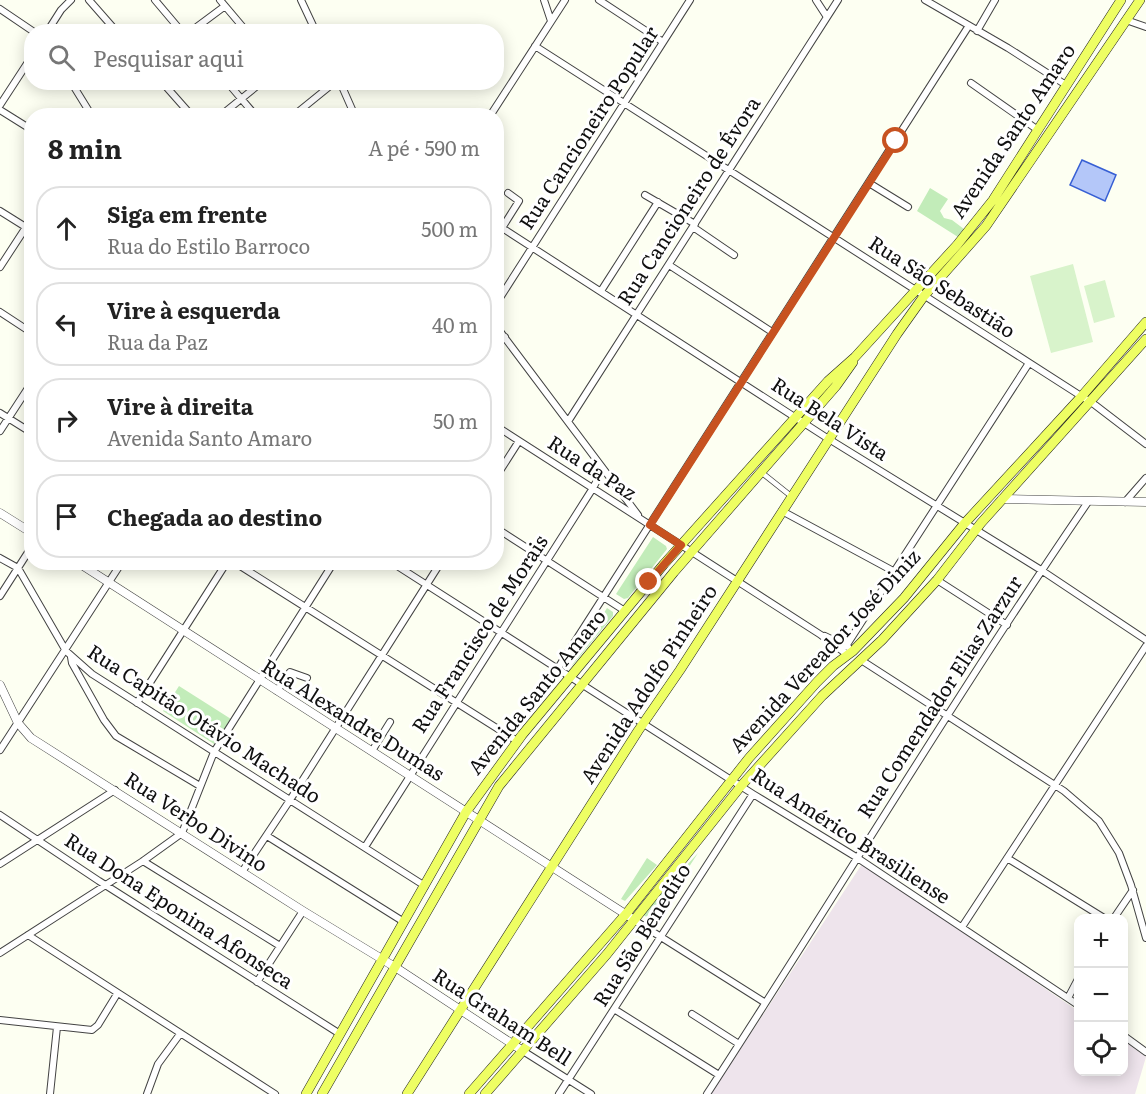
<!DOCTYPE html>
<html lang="pt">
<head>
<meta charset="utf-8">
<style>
	:root { --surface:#fff; --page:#f6f6f6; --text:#222; --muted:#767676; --line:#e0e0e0 }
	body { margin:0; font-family:Literata,serif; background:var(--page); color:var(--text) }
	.controls { position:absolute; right:18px; bottom:18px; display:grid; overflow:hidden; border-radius:12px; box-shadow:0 3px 15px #0003 }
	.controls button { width:54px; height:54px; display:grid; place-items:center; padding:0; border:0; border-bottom:2px solid var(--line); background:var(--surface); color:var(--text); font:30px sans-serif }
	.stop { position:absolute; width:18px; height:18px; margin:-14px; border:4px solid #c75220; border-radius:50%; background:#fff }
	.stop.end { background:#c75220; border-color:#fff; box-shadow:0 2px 6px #0008 }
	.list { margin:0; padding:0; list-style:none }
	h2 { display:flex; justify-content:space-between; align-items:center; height:78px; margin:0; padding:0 24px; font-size:26px }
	h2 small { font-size:20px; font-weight:400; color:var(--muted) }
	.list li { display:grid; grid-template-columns:39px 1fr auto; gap:18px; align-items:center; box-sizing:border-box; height:84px; margin:0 12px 12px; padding:0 12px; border:2px solid var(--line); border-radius:24px }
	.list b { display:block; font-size:22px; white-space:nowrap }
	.list p { margin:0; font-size:20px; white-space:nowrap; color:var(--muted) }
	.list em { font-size:20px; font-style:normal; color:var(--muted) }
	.icon { flex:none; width:33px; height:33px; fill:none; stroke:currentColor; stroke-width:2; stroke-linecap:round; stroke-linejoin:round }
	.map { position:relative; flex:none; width:1146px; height:1094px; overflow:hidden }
	.search { position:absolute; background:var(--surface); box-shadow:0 3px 15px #0003; left:24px; top:24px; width:480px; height:66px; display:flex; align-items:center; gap:15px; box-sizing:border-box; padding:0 21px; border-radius:24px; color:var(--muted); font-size:22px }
	.panel { position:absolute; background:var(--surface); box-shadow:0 3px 15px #0003; left:24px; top:108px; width:480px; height:462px; border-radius:24px }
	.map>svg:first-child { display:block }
</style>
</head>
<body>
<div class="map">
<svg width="1146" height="1094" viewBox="0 0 1146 1094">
	<rect width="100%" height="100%" fill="#fdfff2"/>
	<path fill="#eee4ec" d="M862,864L1078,1011V1072H1124V1041L1146,1057L1135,1094H711Z"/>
	<path fill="#c2ecb9" d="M930,188L948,199L940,211L944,218L952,220L964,229L958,237L917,211Z
		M653,537L666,546L667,549L628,598L624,599L616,594Z
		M607,608L613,612V616L571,667Z
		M179,686L231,719L214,744L163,711Z
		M698,853L654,921L657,924L642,914Z
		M647,858L657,865L625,901L621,899Z"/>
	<path fill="#d8f3cb" d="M1073,264L1093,342L1051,353L1030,276Z
		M1105,280L1115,317L1094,323L1084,286Z"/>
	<path fill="#b4c7f9" stroke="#375fd4" stroke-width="1.5" d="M1082,160L1116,175L1105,201L1070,185Z"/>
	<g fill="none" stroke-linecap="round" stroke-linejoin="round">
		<g stroke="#434343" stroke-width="6">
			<path id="pedestrian" d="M761,472L791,496"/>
		</g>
		<g stroke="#434343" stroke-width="8">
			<path id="minor" d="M89,0L117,32
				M155,0L182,32
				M220,0L247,32
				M301,0L316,32
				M544,0L551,21
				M599,0L663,42
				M816,0L827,17
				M925,0L1008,48L1066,85
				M0,9L34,32
				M1126,20L1146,27
				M977,31L995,0
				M47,32L61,10L71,0
				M190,32L225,6
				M535,46L1095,405L1146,444
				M71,82L92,116
				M162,82L192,116
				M227,82L256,116
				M340,82L355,116
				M971,83L1038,130
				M0,105L32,56
				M0,110L32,130
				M220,116L262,82
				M293,116L335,82
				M490,116L565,0
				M869,183L908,207
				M645,195L695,224
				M0,211L32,231
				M496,224L824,436L1041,570L1146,640
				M693,227L734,255
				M502,228L519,201L508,193
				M669,265L772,332
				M0,267L32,218
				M601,291L658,202
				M496,304L690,0
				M0,312L32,333
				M496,326L638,515
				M496,344L505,337
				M0,413L32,433
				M569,420L838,0
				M496,426L821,635L848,655
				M0,431L32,382
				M496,477L519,441
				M1125,502L1146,478
				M782,511L895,572
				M496,528L625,611
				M0,558L18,568L66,651L92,674L425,886
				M234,562L517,741
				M391,562L753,794L856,857L1078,1005
				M937,580L1007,625
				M0,596L32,546
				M825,636L848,647
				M846,646L1029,363
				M71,657L72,663L104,720L116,736L200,786
				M861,660L1064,791L1099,821L1119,853L1131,885L1146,938
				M558,668L968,27
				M277,691L290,672L307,678
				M137,703L227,562
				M0,750L122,562
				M372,751L390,722
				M0,815L99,881L340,1034
				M267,836L404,922
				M365,847L593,488L603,469
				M1007,858L1104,918
				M143,861L280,946
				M0,864L115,790
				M242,872L290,800L441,562
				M1114,918L1133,890
				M634,920L764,1002
				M962,927L1146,646
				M28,935L275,1094
				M0,953L143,861L182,833L214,752L334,562
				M257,982L303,911
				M1068,998L1078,979
				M614,1009L719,1075
				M692,1014L739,1044
				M0,1020L92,1030L98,1025L117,994
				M1124,1036L1146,1052
				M523,1051L591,1094
				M50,1094L57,1027
				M147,1094L158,1064L180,1034
				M559,1094L753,794
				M707,1094C835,897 956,695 1088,502"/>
		</g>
		<g stroke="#434343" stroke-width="9">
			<path id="tertiary" d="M1002,499L1146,502
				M0,513L32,533
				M77,562L630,917
				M0,685L18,723L31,738L303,911L395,967L523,1051"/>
		</g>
		<g stroke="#212121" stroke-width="10">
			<path id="primary" d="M306,1094L466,812L522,735L664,564L828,381L855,357L957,245L993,200L1121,0
				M322,1094L499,786L674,572L836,386L853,362
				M407,1094L638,731L680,670L897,334L924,296L986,226L1140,0
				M469,1094L626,914L749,758L817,682L833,666L853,651L904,598L964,524L1081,397L1146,322
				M485,1094L607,954L741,786L822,696L882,640L937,580L981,523L1146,339"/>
		</g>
		<use href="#pedestrian" stroke="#fff" stroke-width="4.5"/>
		<use href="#minor" stroke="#fff" stroke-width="6"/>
		<use href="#tertiary" stroke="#fff" stroke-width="8"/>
		<use href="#primary" stroke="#eefe63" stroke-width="9"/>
	</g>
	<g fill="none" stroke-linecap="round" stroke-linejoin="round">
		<path stroke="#c75220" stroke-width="8" d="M649,582L681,545L650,525L896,141"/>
	</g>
	<g text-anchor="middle" stroke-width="6" stroke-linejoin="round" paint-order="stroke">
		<g font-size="20" fill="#101010" stroke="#fff">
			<text transform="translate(589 128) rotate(-57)" y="7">Rua Cancioneiro Popular</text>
			<text transform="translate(1013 131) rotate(-56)" y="7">Avenida Santo Amaro</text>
			<text transform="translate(689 201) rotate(-57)" y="7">Rua Cancioneiro de Évora</text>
			<text transform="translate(942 287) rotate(33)" y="7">Rua São Sebastião</text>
			<text transform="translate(830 419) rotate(33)" y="7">Rua Bela Vista</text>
			<text transform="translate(592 468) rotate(33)" y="7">Rua da Paz</text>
			<text transform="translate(480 634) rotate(-57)" y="7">Rua Francisco de Morais</text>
			<text transform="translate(825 651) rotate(-47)" y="7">Avenida Vereador José Diniz</text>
			<text transform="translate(649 684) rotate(-57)" y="7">Avenida Adolfo Pinheiro</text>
			<text transform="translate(537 692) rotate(-51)" y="7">Avenida Santo Amaro</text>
			<text transform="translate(940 697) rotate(-57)" y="7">Rua Comendador Elias Zarzur</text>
			<text transform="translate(353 720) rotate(32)" y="7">Rua Alexandre Dumas</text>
			<text transform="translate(204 724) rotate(33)" y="7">Rua Capitão Otávio Machado</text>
			<text transform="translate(196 822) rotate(33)" y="7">Rua Verbo Divino</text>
			<text transform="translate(851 836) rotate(33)" y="7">Rua Américo Brasiliense</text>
			<text transform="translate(179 911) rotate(33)" y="7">Rua Dona Eponina Afonseca</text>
			<text transform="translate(642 935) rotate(-58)" y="7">Rua São Benedito</text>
			<text transform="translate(502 1017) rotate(33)" y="7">Rua Graham Bell</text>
		</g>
	</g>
</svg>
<div class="controls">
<button>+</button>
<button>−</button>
<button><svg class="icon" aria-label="locate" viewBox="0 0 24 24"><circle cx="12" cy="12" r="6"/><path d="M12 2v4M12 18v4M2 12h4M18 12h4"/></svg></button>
</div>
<div class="stop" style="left:896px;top:141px"></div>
<div class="stop end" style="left:649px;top:582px"></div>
<div class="search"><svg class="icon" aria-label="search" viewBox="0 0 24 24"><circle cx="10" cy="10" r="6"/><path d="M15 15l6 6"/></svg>Pesquisar aqui</div>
<section class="panel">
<h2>8 min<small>A pé · 590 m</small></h2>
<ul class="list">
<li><svg class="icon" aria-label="ahead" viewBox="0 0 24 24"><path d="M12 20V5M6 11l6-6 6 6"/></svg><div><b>Siga em frente</b><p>Rua do Estilo Barroco</p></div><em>500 m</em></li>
<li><svg class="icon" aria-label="left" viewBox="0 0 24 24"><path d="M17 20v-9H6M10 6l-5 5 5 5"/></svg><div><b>Vire à esquerda</b><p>Rua da Paz</p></div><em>40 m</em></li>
<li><svg class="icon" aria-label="right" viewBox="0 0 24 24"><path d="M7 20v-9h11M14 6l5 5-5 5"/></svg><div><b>Vire à direita</b><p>Avenida Santo Amaro</p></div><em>50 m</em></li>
<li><svg class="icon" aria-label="arrive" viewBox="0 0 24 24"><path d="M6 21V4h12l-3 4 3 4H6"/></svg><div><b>Chegada ao destino</b></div></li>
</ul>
</section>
</div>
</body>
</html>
